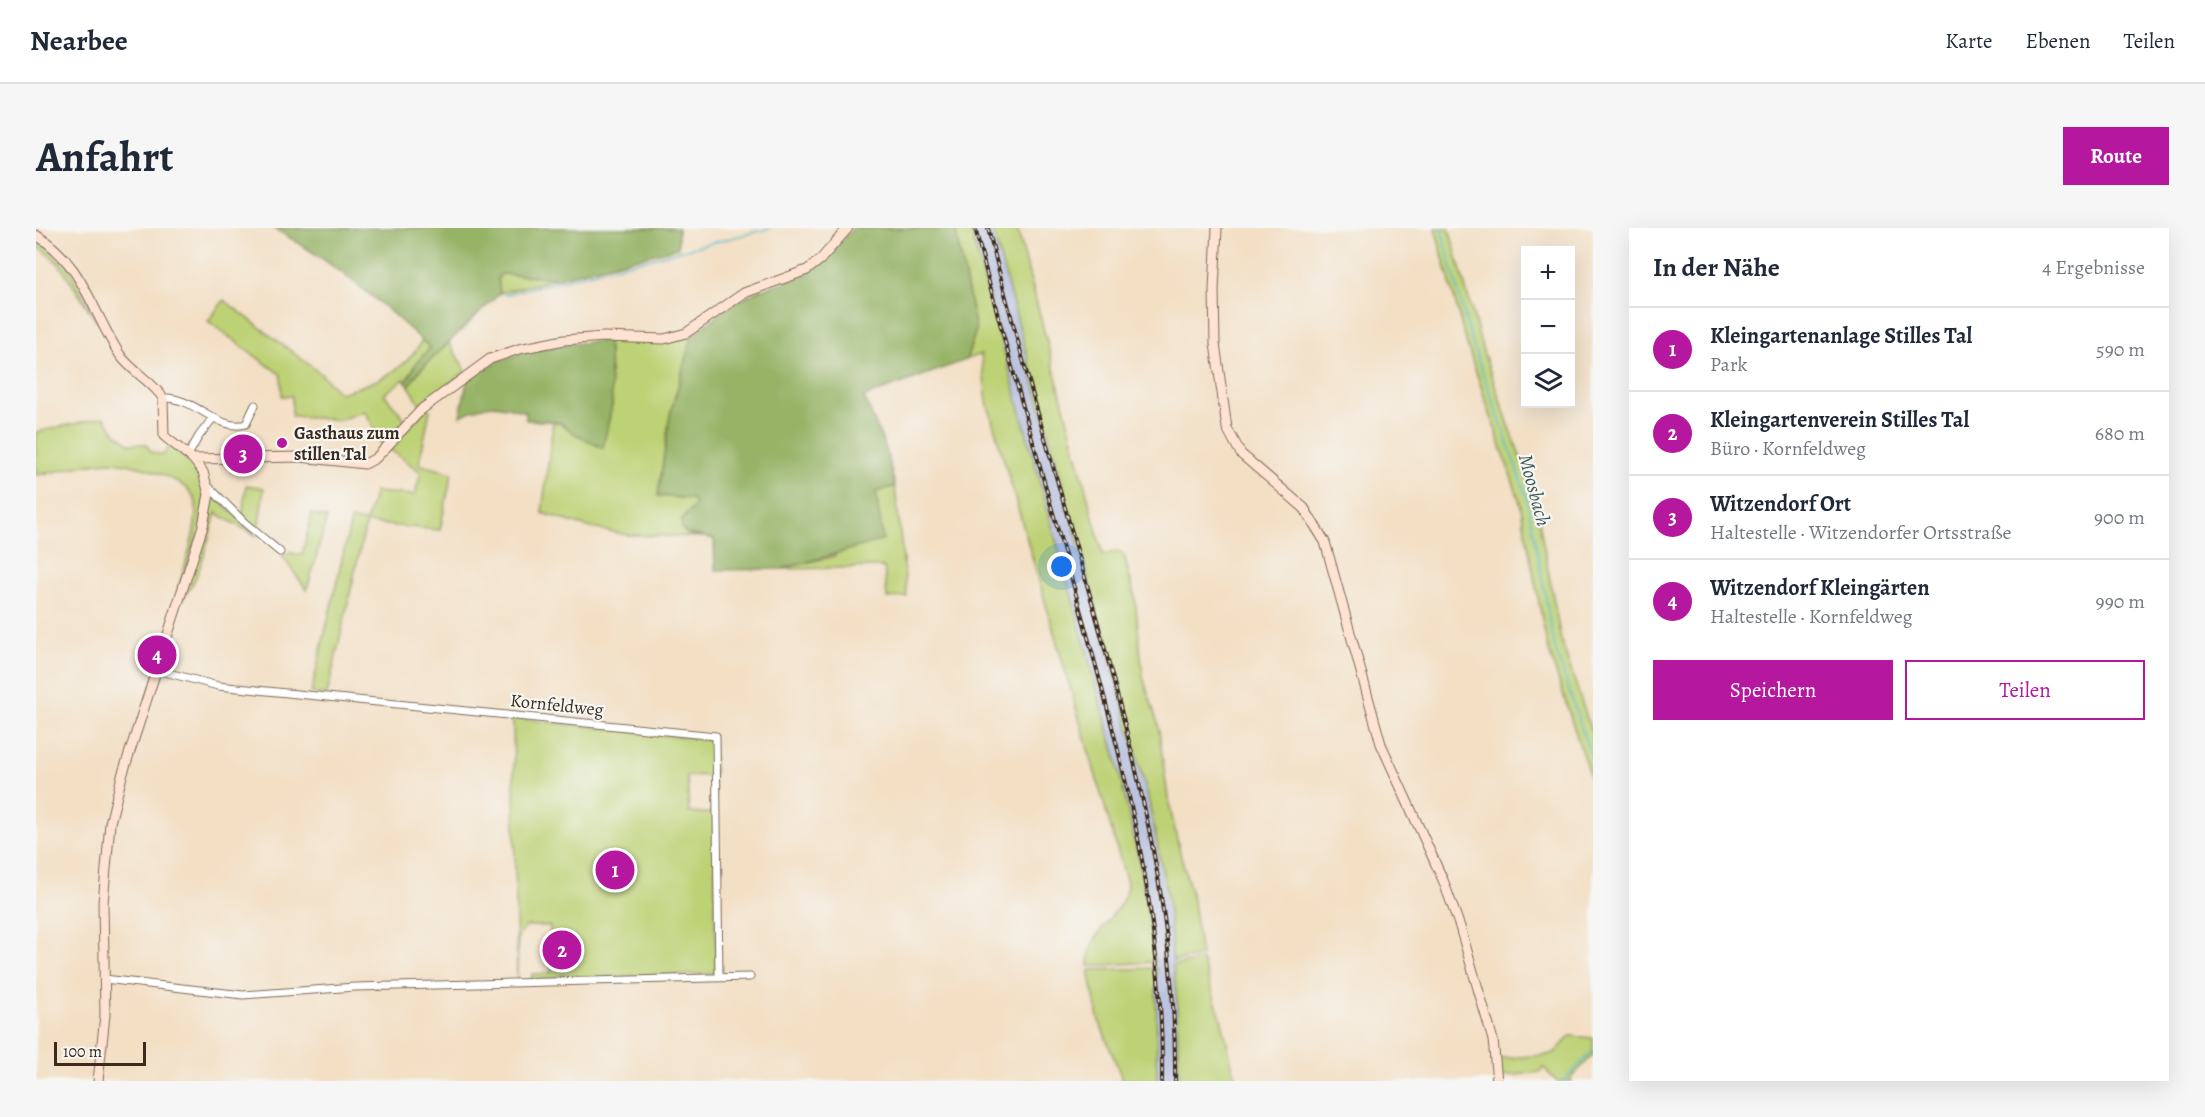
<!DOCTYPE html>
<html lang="de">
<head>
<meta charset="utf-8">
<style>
	:root { --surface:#fff; --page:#f6f6f7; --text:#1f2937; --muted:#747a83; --line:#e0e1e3; --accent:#b5179e }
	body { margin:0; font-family:Alegreya,serif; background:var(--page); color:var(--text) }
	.controls { position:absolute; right:18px; top:18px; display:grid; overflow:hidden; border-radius:0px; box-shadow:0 6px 24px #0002 }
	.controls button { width:54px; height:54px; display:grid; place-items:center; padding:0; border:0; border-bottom:2px solid var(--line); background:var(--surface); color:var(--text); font:30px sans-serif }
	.scale { position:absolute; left:18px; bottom:15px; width:92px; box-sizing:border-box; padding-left:6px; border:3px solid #3b2a1e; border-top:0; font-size:16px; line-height:21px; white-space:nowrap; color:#3b2a1e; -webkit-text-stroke:4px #f6f6f2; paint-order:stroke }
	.you { position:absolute; left:1026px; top:339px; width:21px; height:21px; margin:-15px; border:4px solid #fff; border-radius:50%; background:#1a73e8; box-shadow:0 0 0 9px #1a73e833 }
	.badge { display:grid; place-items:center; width:39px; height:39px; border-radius:50%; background:var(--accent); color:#fff; font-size:20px; font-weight:700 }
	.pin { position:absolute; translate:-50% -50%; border:3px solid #fff; box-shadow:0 2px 6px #0006 }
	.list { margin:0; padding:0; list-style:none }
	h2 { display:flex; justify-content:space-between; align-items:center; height:78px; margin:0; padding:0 24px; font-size:26px }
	h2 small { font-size:20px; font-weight:400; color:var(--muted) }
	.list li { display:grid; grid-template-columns:39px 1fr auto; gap:18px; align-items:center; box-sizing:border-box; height:84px; padding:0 24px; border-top:2px solid var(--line) }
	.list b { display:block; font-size:22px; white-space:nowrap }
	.list p { margin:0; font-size:20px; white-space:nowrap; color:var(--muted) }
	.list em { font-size:20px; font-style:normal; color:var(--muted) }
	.actions { display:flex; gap:12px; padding:18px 24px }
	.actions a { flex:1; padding:14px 0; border:2px solid var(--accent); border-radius:0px; text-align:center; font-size:21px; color:var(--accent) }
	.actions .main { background:var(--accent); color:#fff }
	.icon { flex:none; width:33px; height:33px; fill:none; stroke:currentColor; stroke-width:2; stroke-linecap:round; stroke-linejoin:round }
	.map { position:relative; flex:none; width:1557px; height:853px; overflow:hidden; border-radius:0px }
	header { display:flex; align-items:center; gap:36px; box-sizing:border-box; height:84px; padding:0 30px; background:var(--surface); border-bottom:2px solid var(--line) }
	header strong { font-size:28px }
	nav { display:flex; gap:33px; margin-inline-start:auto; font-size:21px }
	.intro { display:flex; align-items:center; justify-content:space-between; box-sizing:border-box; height:144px; padding:0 36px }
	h1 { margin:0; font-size:42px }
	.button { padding:15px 27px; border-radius:0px; background:var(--accent); color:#fff; font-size:21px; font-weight:700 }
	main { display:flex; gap:36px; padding:0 36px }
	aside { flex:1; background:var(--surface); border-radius:0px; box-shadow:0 6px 24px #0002 }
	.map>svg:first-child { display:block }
</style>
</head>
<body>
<header>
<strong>Nearbee</strong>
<nav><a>Karte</a><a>Ebenen</a><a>Teilen</a></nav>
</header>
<div class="intro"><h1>Anfahrt</h1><a class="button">Route</a></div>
<main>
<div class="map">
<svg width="1557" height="853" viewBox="0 0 1557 853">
	<rect width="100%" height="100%" fill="#f6f6f2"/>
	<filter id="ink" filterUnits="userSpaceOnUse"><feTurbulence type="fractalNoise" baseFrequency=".0167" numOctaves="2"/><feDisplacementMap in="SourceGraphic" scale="12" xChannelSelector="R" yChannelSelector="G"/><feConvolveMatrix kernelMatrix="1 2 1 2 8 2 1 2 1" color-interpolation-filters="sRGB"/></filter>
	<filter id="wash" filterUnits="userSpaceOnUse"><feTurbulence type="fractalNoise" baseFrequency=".008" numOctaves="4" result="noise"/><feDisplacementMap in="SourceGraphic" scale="24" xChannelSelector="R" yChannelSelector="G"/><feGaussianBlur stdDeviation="1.35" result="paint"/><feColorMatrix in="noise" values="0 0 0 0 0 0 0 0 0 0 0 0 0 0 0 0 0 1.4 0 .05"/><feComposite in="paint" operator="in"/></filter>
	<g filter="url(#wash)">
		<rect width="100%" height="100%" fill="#f3dfc4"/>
		<path fill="#bbc3de" d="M934,0H956L1112,569L1134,695L1141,774L1143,853H1121L1118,725L1091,573Z"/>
		<path fill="#bdd174" stroke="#7c7e49" stroke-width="1.5" d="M919,0H934L1080,530L1104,637L1119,734L1053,738C1052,698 1090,687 1091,655L951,174L945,126L930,132L940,102Z
			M956,0H981L1067,327L1083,323L1088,327L1099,370L1107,449L1122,496L1132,570L1144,625L1156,667L1165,728L1137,734L1132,672L1112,569Z
			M1399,0H1413L1447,123L1499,271L1525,412L1557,508V558L1511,417L1484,275L1430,114Z
			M0,10L33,40L61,94L23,36L0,17Z
			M465,46L523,50L464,65L462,50Z
			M188,72L284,145L304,165C336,156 371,143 386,112L395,120L381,134L370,154L368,151L348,166L370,192L347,219L329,183L303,192L256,188V168H246L245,147L172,93Z
			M656,108L634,187L622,267L656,271L659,277L656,284L648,288L652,306L666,309L592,307L551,299L506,285L517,194C526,194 554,215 566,220L576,177L572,112Z
			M413,115L430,143L384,176L373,158L383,143Z
			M391,180L394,182L383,236L416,245L404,302L330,295L291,467L275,465L315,292L330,294L339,264L379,267L385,244L352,220Z
			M68,189L80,205L94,216H110L115,224L127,227L134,218C142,225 153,231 160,238C184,268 150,339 140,371C146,343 162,304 160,276C157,251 95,234 73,234C48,235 24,244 0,247V204Z
			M210,257L228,260L222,303L206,290Z
			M859,258L871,369L851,370L848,339L746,341L799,328L840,264Z
			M176,266L221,308L180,285C171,314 165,350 145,373L170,299Z
			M276,286L291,290L271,362L246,328L249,324L266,327Z
			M477,490L676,512L679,547L651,548L653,585H677L678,554L680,743L677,746L495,751L496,746L515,745L514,698H491L482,708L481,752Z
			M1166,732L1185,790L1200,853H1143L1141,774L1137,738Z
			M1120,740L1121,853H1087L1062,790L1053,742Z
			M1534,808L1557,810V827L1535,850L1536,853H1520L1508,840L1503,844L1464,849L1462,831L1518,826Z"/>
		<path fill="#96b366" stroke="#686e42" stroke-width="1.5" d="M237,0H642V20L523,50L465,46L462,50L464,65L383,143L373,158L370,154L381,134L394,120C346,74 295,32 237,0Z
			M817,0H919L940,102L930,132L828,169L850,221L859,258L840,264L847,312L746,341L679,342L678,311L652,306L646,301L645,293L659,277L656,271L622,268L634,187L656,108L695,77L723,62L766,48L787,34Z
			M572,112L576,177L567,220L539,206L524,194L490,192V184C459,175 453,174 424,188L432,149C481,119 517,118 572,112Z"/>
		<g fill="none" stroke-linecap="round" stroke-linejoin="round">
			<path stroke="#4eb7cc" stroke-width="1.5" d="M1405,0L1434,108L1491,270L1519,420L1557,534
				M468,67L735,0
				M1527,853L1557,823"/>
		</g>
	</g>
	<g filter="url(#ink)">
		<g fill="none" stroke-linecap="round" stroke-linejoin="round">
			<g stroke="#7b6958" stroke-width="9">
				<path id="street" d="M127,170C158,168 182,204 210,196L219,177
					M152,227L163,208L177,190
					M172,258L209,295L244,324
					M121,442L182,458L680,508L683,749
					M68,751L207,767L319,759L714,749"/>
			</g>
			<g stroke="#7b6958" stroke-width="11">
				<path id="secondary" d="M1181,0L1178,62L1179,116L1191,200L1205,226L1268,280L1289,314L1345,516L1407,652L1424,699L1457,812L1461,853
					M0,7C47,35 56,84 84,127C96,144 116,153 127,170L128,208L157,231L167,244L173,266L167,298L86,548L74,595L67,675L69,787L62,853
					M157,231L264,229L329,236L340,230L386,181L454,131L483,121L528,112L568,109L628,111L650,105L708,65L771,42L784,32L812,0"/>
			</g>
			<use href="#street" stroke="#fff" stroke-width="7"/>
			<use href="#secondary" stroke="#fee3d2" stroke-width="9"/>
			<g stroke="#3b2a1e" stroke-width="4">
				<path id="rail" d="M939,0C971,128 1009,254 1044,381C1089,539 1128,687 1126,853
					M952,0C984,129 1023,257 1059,385C1102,539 1141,691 1139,853"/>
			</g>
			<use href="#rail" stroke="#f6f6f2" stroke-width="1.5" stroke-dasharray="4.5" stroke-linecap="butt"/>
		</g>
	</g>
	<circle fill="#b5179e" stroke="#f6f6f2" stroke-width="2" cx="246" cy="215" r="6"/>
	<g text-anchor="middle" stroke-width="4.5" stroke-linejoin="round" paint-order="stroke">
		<g font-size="18" font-weight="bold" fill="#3b2a1e" stroke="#f6f6f2" text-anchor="start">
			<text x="258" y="211">Gasthaus zum<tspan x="258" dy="21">stillen Tal</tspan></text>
		</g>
		<g font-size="18" fill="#3b2a1e" stroke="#f6f6f2">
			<text transform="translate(521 477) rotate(6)" y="6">Kornfeldweg</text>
		</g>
		<g font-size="20" font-style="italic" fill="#425b5b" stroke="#f6f6f2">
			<text transform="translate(1499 262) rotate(75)" y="7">Moosbach</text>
		</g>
	</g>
</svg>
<div class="controls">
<button>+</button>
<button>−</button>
<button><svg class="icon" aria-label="layers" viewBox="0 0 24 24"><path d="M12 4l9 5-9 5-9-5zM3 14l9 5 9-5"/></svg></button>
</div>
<div class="scale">100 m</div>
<div class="you"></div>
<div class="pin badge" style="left:579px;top:642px">1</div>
<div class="pin badge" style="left:526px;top:722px">2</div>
<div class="pin badge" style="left:207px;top:226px">3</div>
<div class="pin badge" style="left:121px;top:427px">4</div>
</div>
<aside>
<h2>In der Nähe<small>4 Ergebnisse</small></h2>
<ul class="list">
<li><span class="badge">1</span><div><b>Kleingartenanlage Stilles Tal</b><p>Park</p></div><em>590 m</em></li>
<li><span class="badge">2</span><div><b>Kleingartenverein Stilles Tal</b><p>Büro · Kornfeldweg</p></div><em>680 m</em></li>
<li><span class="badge">3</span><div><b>Witzendorf Ort</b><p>Haltestelle · Witzendorfer Ortsstraße</p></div><em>900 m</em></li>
<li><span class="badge">4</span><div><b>Witzendorf Kleingärten</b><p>Haltestelle · Kornfeldweg</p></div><em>990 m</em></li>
</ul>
<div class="actions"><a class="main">Speichern</a><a>Teilen</a></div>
</aside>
</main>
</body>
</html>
